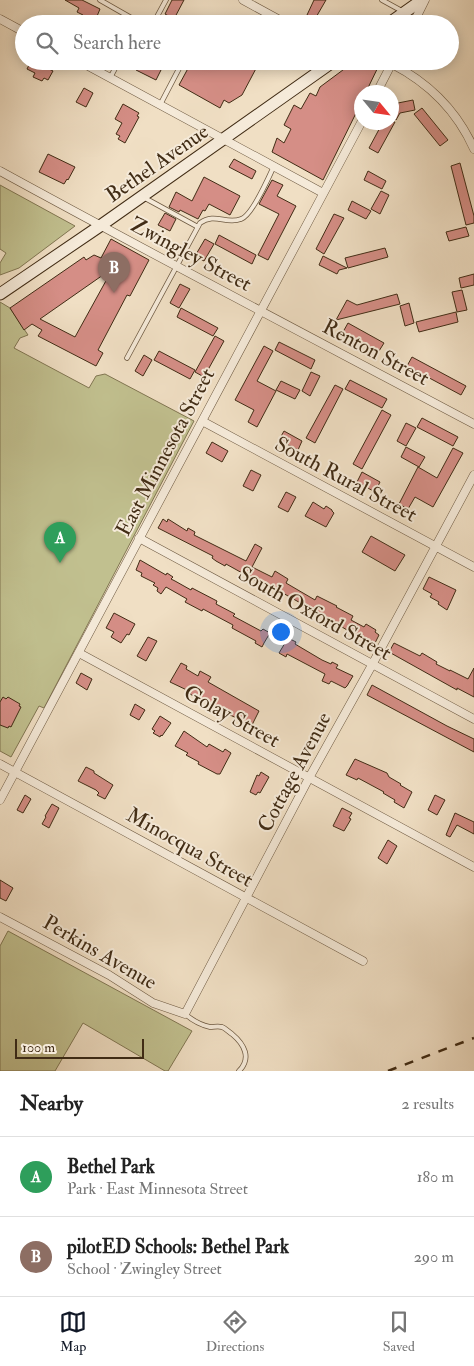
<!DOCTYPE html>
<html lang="en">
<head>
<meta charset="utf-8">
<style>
	:root { --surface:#fff; --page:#f2f2f2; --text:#222; --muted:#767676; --line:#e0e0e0; --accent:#111827 }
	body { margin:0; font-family:"IM FELL Double Pica",serif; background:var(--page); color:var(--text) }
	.compass { position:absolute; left:354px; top:85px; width:45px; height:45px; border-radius:50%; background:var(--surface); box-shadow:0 2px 12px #0003; rotate:119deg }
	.scale { position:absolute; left:15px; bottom:12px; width:129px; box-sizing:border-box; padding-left:5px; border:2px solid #412c15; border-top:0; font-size:14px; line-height:18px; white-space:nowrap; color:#412c15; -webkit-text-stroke:4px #f5ead9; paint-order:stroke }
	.you { position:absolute; left:280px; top:631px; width:18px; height:18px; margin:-12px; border:4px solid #fff; border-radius:50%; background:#1a73e8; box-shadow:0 0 0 8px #1a73e833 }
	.badge { display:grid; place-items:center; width:32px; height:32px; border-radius:50%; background:var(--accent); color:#fff; font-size:16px; font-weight:700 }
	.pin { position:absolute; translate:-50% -41px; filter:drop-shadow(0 1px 2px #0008) }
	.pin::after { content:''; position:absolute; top:26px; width:18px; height:15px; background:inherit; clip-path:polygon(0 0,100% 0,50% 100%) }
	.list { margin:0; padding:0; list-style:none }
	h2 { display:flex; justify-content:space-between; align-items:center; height:65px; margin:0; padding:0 20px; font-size:21px }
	h2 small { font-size:16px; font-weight:400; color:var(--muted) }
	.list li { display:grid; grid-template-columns:32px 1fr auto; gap:15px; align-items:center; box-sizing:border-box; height:80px; padding:0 20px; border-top:1px solid var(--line) }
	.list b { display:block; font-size:19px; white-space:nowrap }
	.list p { margin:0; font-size:16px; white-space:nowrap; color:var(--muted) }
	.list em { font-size:16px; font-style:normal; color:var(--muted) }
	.icon { flex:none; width:28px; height:28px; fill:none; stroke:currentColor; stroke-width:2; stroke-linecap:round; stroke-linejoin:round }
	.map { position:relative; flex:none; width:474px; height:1071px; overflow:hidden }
	.search { position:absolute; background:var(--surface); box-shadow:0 2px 12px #0003; left:15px; right:15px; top:15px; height:55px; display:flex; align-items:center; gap:12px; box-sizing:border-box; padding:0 18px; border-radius:28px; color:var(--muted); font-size:19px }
	.sheet { height:225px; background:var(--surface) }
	nav { display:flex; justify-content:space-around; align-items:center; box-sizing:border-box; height:70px; border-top:1px solid var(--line); background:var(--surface); font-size:14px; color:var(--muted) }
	nav a { display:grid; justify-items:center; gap:2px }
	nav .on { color:var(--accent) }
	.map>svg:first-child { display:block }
</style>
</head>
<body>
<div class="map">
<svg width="474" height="1071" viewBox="0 0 474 1071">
	<rect width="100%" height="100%" fill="#f0dfc4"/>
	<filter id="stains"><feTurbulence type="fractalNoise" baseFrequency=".004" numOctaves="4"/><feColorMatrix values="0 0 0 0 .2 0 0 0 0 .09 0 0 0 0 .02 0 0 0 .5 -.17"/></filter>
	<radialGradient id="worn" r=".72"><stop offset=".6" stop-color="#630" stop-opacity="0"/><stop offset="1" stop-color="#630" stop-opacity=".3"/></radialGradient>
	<path fill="#c1c08f" stroke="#817652" d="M0,185L75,226L19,268L0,275V263L6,253L0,249Z
		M0,302L10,308L28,335L20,338L14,348L89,388L96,376L105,374L194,421L44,708L39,706L11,757L0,751Z
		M8,931L192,1031L168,1071H165L83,1023L55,1071H0V946Z"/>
	<path fill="#d58e86" stroke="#412c15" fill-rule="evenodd" d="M65,0H82L100,9L95,21L93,20L91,24H78L83,15L77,12L79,8Z
		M172,0H184L174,19L165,14Z
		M314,0H326L315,19L307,15Z
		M31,61H40L46,64L45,67L53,71L48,80L44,78L42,81L33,77L35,73L27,69Z
		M141,61H151L156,64L154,67L161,70L156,80L136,70Z
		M192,61H260L242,95L229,103L224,100L220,108L179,85Z
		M355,61H381L366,92H362V101L323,180L272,152L277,138L284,143L291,129L284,125L294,105L301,109L310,93L316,96L320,87Z
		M84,88L93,93L86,107L76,102Z
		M413,100L415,110L400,113L396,120L393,104Z
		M123,104L139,113L137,116L139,117L125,143L118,139L120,136L116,134L122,123L115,119Z
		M422,108L448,140L440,146L414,114Z
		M383,122H395L378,153L369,148Z
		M48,154L75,167L68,180L67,179L64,184L39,172Z
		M234,159L256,171L252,179L229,167Z
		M460,163L474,216V223L466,225L451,166Z
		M368,171L386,181L382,189L364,180Z
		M204,177L240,196L230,215L209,204L205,211L203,210L198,219L180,210L179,212L169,207L176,192L192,201Z
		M272,180L283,185L277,196L296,206L268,260L258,255L279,214L259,204Z
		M381,191L389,195L380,214L371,209Z
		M352,201L371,211L366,219L348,210Z
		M165,213L176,219L170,231L158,225Z
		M334,214L344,218L324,254L316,249Z
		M466,227L469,236L449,241L446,232Z
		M219,235L256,255L252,264L215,244Z
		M111,239L149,260L130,296L127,295L98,350L103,353L96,366L38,336L42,330L32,324L24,330L10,308L84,257L86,260L94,255L101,258ZM113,268L75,337L40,319Z
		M205,239L214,244L204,261L195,256Z
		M385,248L388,257L348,268L345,258Z
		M323,256L347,268L339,270L337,274L319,265Z
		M474,274V285L461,288L459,278Z
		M180,284L190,289L179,308L170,303Z
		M462,290L467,310L457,312L452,292Z
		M397,294L400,304L336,320L347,300L357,305Z
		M409,303L414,323L405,326L400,306Z
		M181,308L218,328L213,336L177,317Z
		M456,312L458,322L419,332L416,322Z
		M348,323L384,343L379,351L343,332Z
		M215,336L224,341L204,377L195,372Z
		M279,342L315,360L311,369L275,350Z
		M264,346L273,351L257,381L276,391L257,427L248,422L254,410L235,400Z
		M159,351L195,370L190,379L154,360Z
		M144,355L152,360L143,376L135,371Z
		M412,357L466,386L461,395L407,366Z
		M311,372L320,376L310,396L302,391Z
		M350,380L387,399L382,408L345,389Z
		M281,381L300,390L295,399L276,390Z
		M335,385L343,389L315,443L306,438Z
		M382,410L391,415L362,469L353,464Z
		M422,418L458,437L453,446L417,427Z
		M406,423L416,428L406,446L397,441Z
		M284,431L302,441L298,450L279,440Z
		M212,442L228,451L222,462L206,453Z
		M406,447L425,457L419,467L401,457Z
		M453,448L463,453L433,507L415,497L408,509L399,504L418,467L437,478Z
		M251,470L261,475L253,491L243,486Z
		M362,472L380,482L375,492L357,482Z
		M286,492L296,497L288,512L278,507Z
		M313,502L324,509L326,506L332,510V511L334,513L326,527L305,516Z
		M163,519L167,522L168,519L187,531L188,528L195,532L194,535L246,561L255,544L262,548L252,567L272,577L275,571L288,579L286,583L315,600L317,596L337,606L336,607L353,616L351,620L364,627L366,624L376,630L375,632L379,635L375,643L371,641V642L357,636L317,612L316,614L303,607L304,605L281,592L280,594L226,564L225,566L216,561L212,558L213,556L158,528Z
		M371,536L405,555L395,571L362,552Z
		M140,560L166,575L167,573L173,577L171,579L175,581L191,590L192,588L217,601L216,604L235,614L233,616L261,631L263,629L270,633L264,643L262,647L255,643L256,641L232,628L233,625L203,609L202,611L185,602L187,599L166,587L161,594L157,591L158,588L153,585L155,583L141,576L142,573L136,570Z
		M429,577L456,590L447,610L438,604L439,602L430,597L432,594L423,589Z
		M114,613L135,624L129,635L127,634L121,643L111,637L114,632L106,628Z
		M148,637L157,641L146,661L137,656Z
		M288,638L296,642L295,644L322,660L331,664L332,662L338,665L336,668L353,676L347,686L345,688L331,681L329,684L322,681L325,674L287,654L286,657L279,653Z
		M394,643L420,656L422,653L437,662L436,664L450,671V670L468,679L474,668V697L457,688V690L389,652Z
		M181,663L187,666L186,669L198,676L200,671L211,677L208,682L259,711L252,725L230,715L231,714L198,697L197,698L190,694L191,692L170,682Z
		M81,673L92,679L87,690L76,683Z
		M372,685L447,726L474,739V752L367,695Z
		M3,697L6,699L8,697L20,704L19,706L21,707L11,727L9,726L8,728L0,725V702Z
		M135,704L145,710L139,720L130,715Z
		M160,716L171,723L162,736L161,735L160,737L153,733L155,731L152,729Z
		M184,731L207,747L209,744L223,752L225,749L231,753L220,774H217L198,764L199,762L186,755L188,753L175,746Z
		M355,759L387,773L389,777L401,784L400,785L412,792L404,808L394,802L395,800L383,793L384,792L358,778L357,780L346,775Z
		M86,767L94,771V773L113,785L105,799L97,795L99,793L96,790L78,781Z
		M261,772L269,777L260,793L258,792L256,795L250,792L257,775L259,776Z
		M25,795L31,799L23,813L17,810Z
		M435,795L445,800L437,815L428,810Z
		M52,804L59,808L49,828L42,824L46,817L45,816Z
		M342,808L352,813L349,818L351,819L344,831L333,826Z
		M455,813L474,822V834L457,825L450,837L446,835Z
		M388,840L397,846L387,864L378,858Z
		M0,880L13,888L6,901L0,898Z"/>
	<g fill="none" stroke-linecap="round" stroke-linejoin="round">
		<g stroke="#6d5941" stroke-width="5.5">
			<path id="lane" d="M100,0L142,24
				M382,0L402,11
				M153,24L166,0
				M110,78L119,61
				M160,105L183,61
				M143,197L198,227
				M127,358L200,223C215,212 226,225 241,219C252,216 269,177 274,166
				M185,1014C192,1020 200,1025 210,1027C214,1027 218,1026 222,1027C225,1028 229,1032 232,1034C244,1044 252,1058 239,1071"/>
		</g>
		<g stroke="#6d5941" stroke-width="9">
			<path id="street" d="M243,0L287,24
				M0,19L24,32
				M413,24L425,0
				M79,61L323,193
				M392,64C429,83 457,111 474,149
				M377,92L393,61
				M0,171C157,257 316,340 474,424
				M202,421L474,567
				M139,538L474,719
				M79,653L474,867
				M0,764L363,961
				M0,800L362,121
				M0,917L109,975L153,1003L185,1014L309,778L372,665L474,475"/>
		</g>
		<g stroke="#412c15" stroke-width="13">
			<path id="secondary" d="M388,24L422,0
				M0,294L100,226L334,61"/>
		</g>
		<use href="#lane" stroke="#f5ead9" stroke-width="4"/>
		<use href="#street" stroke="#f5ead9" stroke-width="8"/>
		<use href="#secondary" stroke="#f5ead9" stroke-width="11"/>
		<path stroke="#412c15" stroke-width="2.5" stroke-dasharray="9 9" stroke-linecap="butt" d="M388,1071L474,1038"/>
	</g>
	<g text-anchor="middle" stroke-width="4" stroke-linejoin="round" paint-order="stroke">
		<g font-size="21" fill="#412c15" stroke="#f5ead9">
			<text transform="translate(157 163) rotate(-35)" y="7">Bethel Avenue</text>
			<text transform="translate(191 254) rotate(28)" y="7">Zwingley Street</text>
			<text transform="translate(376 352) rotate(28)" y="7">Renton Street</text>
			<text transform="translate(165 452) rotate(-62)" y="7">East Minnesota Street</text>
			<text transform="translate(346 479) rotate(28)" y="7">South Rural Street</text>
			<text transform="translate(315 613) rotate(29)" y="7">South Oxford Street</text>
			<text transform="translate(232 716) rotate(29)" y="7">Golay Street</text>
			<text transform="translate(294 772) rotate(-62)" y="7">Cottage Avenue</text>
			<text transform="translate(190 847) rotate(29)" y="7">Minocqua Street</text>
			<text transform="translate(100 952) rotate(30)" y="7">Perkins Avenue</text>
		</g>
	</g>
	<rect width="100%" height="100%" filter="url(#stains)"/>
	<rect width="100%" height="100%" fill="url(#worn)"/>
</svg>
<svg class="compass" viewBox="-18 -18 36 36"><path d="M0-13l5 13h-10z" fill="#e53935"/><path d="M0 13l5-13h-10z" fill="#767676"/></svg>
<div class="scale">100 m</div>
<div class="you"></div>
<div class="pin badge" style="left:60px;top:563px;background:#2e9e5b">A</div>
<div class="pin badge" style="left:114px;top:293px;background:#8d6e63">B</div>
<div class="search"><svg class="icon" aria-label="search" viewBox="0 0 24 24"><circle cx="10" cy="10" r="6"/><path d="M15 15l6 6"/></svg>Search here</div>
</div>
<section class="sheet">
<h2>Nearby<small>2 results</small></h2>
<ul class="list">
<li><span class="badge" style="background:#2e9e5b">A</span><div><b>Bethel Park</b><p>Park · East Minnesota Street</p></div><em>180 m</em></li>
<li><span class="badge" style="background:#8d6e63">B</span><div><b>pilotED Schools: Bethel Park</b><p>School · Zwingley Street</p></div><em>290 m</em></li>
</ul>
</section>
<nav>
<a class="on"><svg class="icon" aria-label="map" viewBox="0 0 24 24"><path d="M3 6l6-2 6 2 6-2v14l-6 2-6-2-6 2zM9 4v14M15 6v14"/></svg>Map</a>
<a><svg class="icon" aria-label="directions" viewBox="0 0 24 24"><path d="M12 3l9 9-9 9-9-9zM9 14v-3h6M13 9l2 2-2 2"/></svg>Directions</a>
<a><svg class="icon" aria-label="saved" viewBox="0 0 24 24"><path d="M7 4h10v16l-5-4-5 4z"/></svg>Saved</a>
</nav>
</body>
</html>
